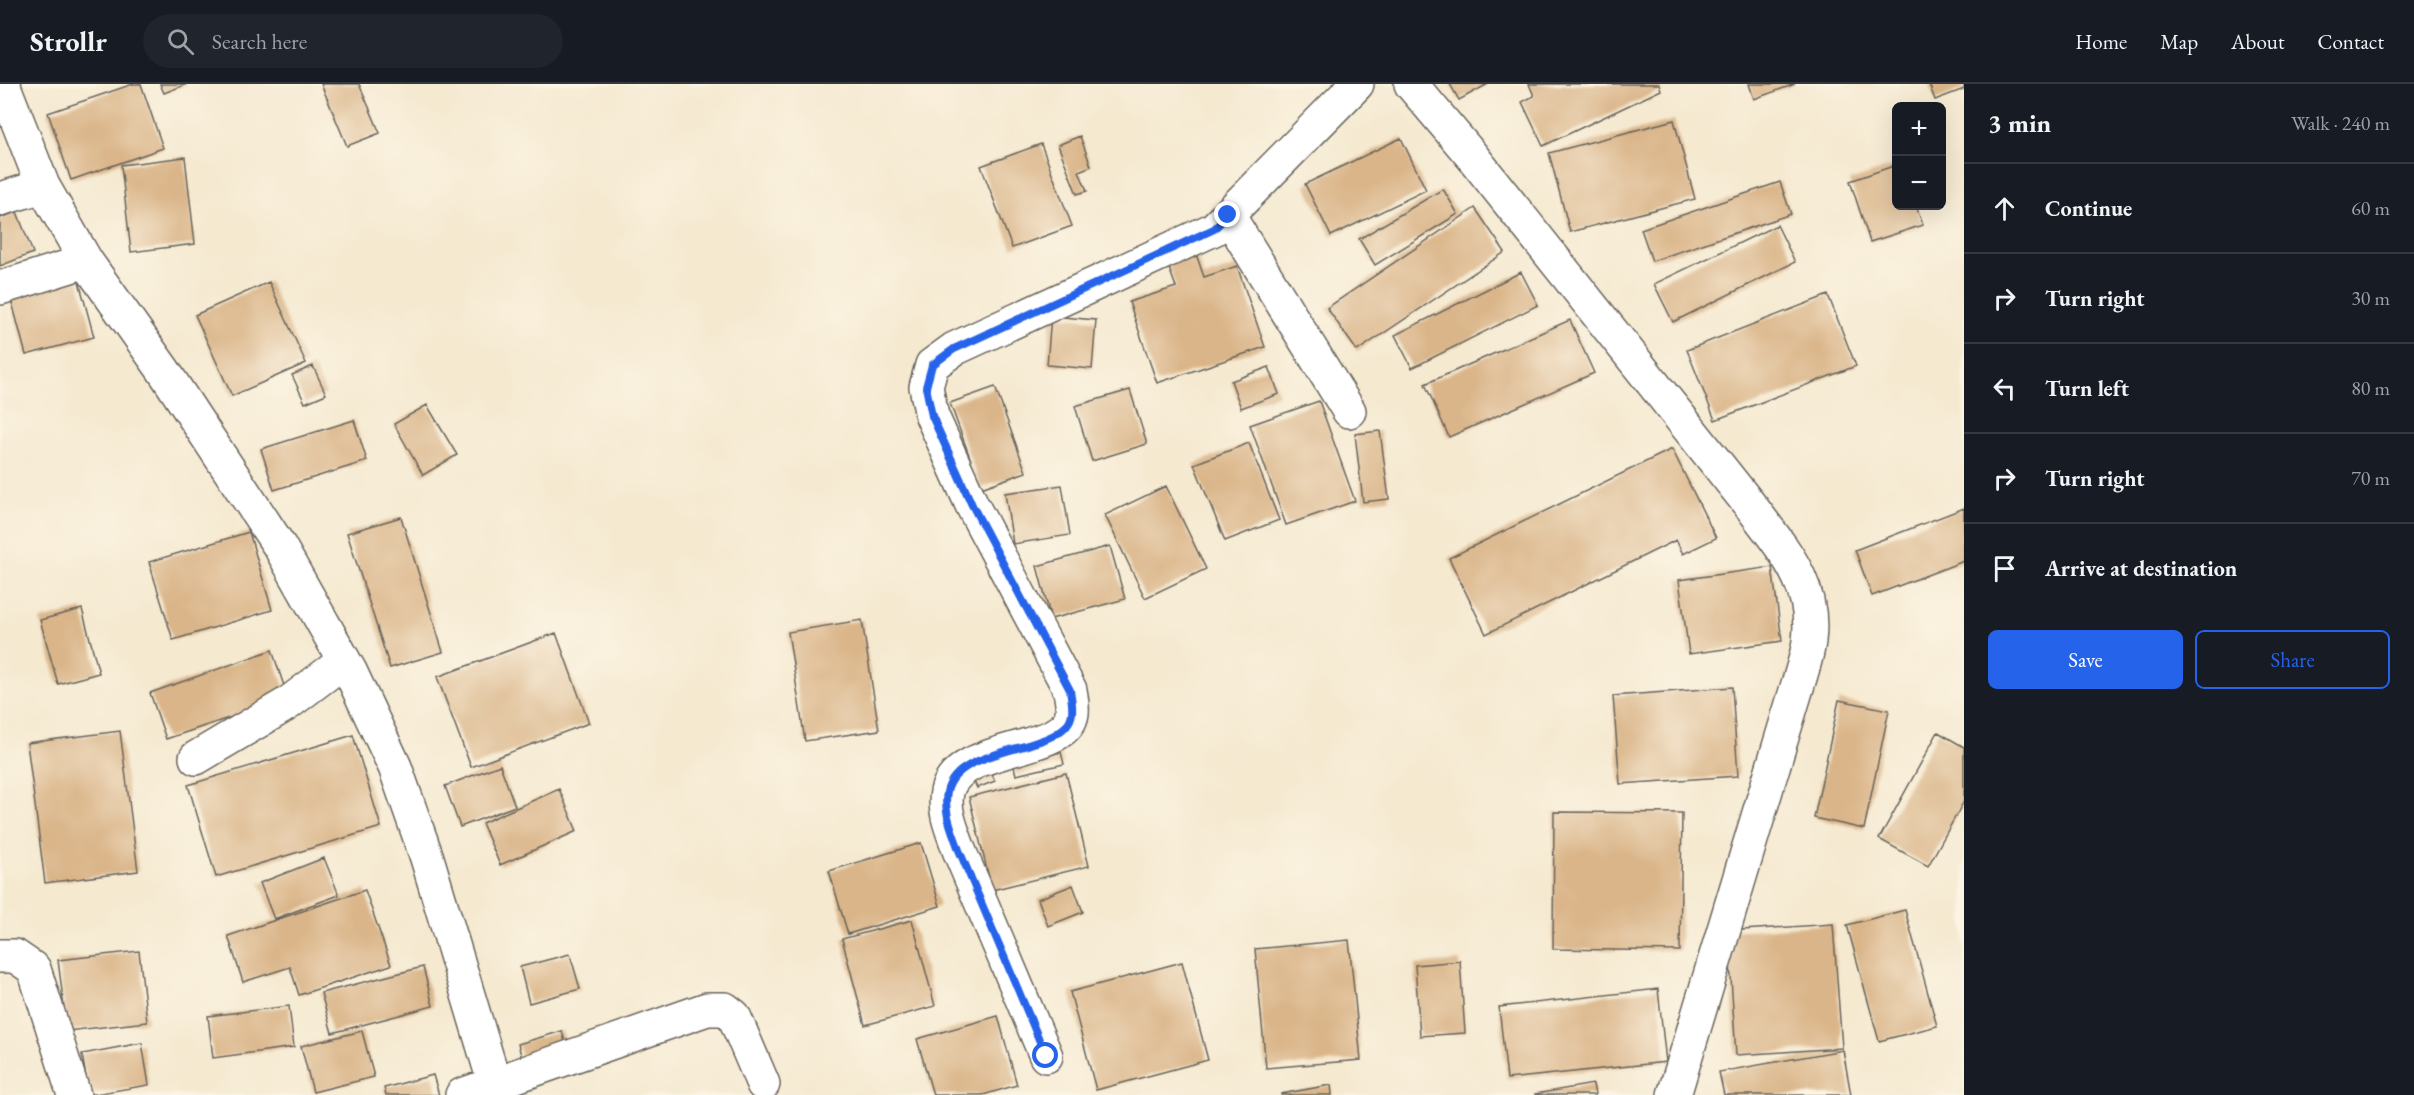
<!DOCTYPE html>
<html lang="en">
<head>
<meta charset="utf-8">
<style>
	:root { --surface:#171b24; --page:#20242c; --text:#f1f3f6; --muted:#9ea1a6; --line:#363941; --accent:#2563eb }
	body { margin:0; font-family:"EB Garamond",serif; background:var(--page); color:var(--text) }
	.controls { position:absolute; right:18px; top:18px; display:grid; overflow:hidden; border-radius:9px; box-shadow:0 6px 24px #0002 }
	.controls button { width:54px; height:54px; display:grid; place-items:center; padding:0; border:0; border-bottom:2px solid var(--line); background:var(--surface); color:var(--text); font:30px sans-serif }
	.stop { position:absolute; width:18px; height:18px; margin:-14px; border:4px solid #2563eb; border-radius:50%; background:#fff }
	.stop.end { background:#2563eb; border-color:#fff; box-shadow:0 2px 6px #0008 }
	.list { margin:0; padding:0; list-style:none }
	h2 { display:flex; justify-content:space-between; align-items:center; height:78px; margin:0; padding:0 24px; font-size:26px }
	h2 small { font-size:20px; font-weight:400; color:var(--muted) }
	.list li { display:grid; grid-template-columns:39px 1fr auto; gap:18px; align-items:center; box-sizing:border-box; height:90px; padding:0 24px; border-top:2px solid var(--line) }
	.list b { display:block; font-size:22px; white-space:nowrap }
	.list em { font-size:20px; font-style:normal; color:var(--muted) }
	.actions { display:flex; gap:12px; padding:18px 24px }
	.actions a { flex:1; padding:14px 0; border:2px solid var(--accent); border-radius:9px; text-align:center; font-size:21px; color:var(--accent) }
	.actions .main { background:var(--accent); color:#fff }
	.icon { flex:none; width:33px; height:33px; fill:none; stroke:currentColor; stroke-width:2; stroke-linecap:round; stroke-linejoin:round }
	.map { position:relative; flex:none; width:1964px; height:1011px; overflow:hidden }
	header { display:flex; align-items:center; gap:36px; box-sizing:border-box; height:84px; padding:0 30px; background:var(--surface); border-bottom:2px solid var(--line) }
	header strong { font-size:28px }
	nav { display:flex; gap:33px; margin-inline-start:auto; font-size:21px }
	.search { width:420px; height:54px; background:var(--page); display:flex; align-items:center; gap:15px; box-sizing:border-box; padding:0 21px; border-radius:33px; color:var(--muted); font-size:22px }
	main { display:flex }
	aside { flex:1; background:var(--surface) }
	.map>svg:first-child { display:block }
</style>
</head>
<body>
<header>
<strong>Strollr</strong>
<div class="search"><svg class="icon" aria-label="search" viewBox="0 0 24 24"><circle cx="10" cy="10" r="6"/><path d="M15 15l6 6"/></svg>Search here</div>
<nav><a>Home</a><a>Map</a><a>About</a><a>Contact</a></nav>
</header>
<main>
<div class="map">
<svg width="1964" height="1011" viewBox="0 0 1964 1011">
	<rect width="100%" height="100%" fill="#fcf5e5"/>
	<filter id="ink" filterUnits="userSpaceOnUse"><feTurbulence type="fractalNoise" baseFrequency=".0167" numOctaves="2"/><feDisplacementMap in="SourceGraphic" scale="12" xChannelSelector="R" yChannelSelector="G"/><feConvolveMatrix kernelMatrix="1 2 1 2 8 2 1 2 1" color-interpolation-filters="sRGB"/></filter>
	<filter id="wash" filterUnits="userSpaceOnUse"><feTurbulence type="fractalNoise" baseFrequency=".008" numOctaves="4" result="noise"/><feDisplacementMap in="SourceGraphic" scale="24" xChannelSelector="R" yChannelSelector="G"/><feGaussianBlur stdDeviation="1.35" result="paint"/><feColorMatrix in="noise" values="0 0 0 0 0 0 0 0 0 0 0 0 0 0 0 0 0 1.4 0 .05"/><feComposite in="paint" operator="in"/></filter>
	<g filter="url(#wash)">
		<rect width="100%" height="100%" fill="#f5e9d0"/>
		<g id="blocks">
			<path fill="#dab589" d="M133,0H141L163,64L71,96L48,29Z
				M160,0H187L164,9Z
				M321,0H359L380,49L347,62Z
				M1450,0H1488L1459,16Z
				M1529,0H1659L1661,6L1543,62L1522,18L1534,12Z
				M1749,0H1795L1754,15Z
				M1929,0H1964V5L1935,16Z
				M1674,36L1695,115L1570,148L1549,69Z
				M1080,52L1091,82L1079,87L1087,107L1077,110L1058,61Z
				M1401,54L1426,106L1331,152L1305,100Z
				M1041,60L1072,142L1012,164L981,82Z
				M185,73L195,160L131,168L121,81Z
				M1896,81V122H1916L1923,141L1870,158L1850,97Z
				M1780,98L1791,130L1652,177L1641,145Z
				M1443,105L1458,130L1375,181L1359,155Z
				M1475,124L1505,168L1357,267L1327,224Z
				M17,128L33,169L0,182V134Z
				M1777,141L1795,178L1673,238L1654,200Z
				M1195,167L1204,193L1237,182L1265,263L1157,299L1129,218L1176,203L1166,176Z
				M1521,188L1538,221L1412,284L1395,251Z
				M77,190L94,253L26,271L9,207Z
				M269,198L306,279L232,312L195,231Z
				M1828,211L1856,282L1715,336L1687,266Z
				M1051,232L1096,236L1092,285L1047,281Z
				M1570,236L1594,289L1449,353L1425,300Z
				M313,282L326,310L305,319L292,291Z
				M1269,283L1279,310L1241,324L1231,297Z
				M995,303L1026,388L981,404L950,319Z
				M1130,306L1147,360L1092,377L1075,322Z
				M1319,317L1355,417L1286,441L1250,341Z
				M427,321L457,371L423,391L394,340Z
				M354,336L367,377L274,406L261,365Z
				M1380,347L1389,415L1363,418L1355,350Z
				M1249,359L1279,436L1225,457L1194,380Z
				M1672,365L1716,454L1683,470L1676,456L1486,550L1449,474Z
				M1062,401L1070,451L1013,460L1005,409Z
				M1166,402L1206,485L1145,514L1105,431Z
				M1964,424V477L1872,512L1855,466Z
				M401,433L443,568L390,584L347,449Z
				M249,448L272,526L173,556L149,478Z
				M1110,462L1125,515L1051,535L1037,482Z
				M1772,483L1782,557L1689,570L1679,496Z
				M82,525L99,589L58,600L40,536Z
				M862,536L879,646L805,657L788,548Z
				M556,549L589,639L471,683L437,593Z
				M272,566L288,614L166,655L150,609Z
				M1732,603L1738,692L1620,700L1613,612Z
				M1839,616L1889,626L1864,745L1814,734Z
				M120,647L138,787L45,799L27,659Z
				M1938,648L1964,663V717L1928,782L1879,755Z
				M353,651L381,743L216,793L188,701Z
				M1061,668L1064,680L1016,691L1013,679Z
				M500,681L515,722L460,743L445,702Z
				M990,686L995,697L977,704L972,693Z
				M1066,689L1089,782L992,806L969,713Z
				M559,705L577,747L500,781L482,739Z
				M1554,728L1682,729L1680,867L1553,865Z
				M921,759L940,822L848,850L829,787Z
				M324,774L339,811L274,835L260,799Z
				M1073,801L1083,828L1048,842L1038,815Z
				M365,806L391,881L299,911L290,883L243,898L228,852Z
				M1905,826L1937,942L1879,957L1847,841Z
				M912,836L935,922L865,941L842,855Z
				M1833,840L1842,964L1736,971L1728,847Z
				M1349,856L1361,976L1266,984L1255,865Z
				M139,867L147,938L67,947L58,876Z
				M570,870L580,905L529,919L520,883Z
				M1460,877L1465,949L1420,952L1415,881Z
				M1182,878L1208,976L1096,1006L1070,908Z
				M423,883L433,922L332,949L321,909Z
				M1658,905L1666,978L1507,995L1499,923Z
				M289,922L294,963L213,974L208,932Z
				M998,932L1017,1001L983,1011H933L917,955Z
				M362,947L374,993L313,1008L301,962Z
				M562,947L567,965L523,978L518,960Z
				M142,959L149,1001L89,1011L82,970Z
				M1843,966L1851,1011H1724L1719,988Z
				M433,991L439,1011H386L384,1004Z
				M1593,1000L1595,1011H1536L1535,1010Z
				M1331,1001L1332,1011H1281V1010Z"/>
		</g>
	</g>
	<g filter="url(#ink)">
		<use href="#blocks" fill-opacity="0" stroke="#68645b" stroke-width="1.5"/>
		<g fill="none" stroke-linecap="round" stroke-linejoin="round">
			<g stroke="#68645b" stroke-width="36">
				<path id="minor" d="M3,0L43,102L86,177L164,287L280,463L350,587L395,683L427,774L498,1011
					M1411,0L1472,72L1753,425C1784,467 1816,501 1809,557C1807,574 1800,593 1795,610L1674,1011
					M0,115L43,102
					M1228,131L1349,327
					M0,204L86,177
					M196,674L287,620L344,577
					M0,872H15L34,885L74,1011
					M1046,972L959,766C953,748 943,728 947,708C958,658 1067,671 1072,629C1073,622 1071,613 1070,606L972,421L932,332L926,303L932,281L954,265L1214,145L1357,0
					M462,1011L707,925H725L734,932L763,1000"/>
			</g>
			<use href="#minor" stroke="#fff" stroke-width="33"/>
		</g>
	</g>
	<g fill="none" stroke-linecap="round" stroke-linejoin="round" filter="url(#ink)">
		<path stroke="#2563eb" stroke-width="8" d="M1046,972L959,766C953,748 943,728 947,708C958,658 1067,671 1072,629C1073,622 1071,613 1070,606L972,421L932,332L926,303L932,281L954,265L1214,145L1228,131"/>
	</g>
</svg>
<div class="controls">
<button>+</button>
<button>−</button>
</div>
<div class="stop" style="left:1046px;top:972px"></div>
<div class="stop end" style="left:1228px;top:131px"></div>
</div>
<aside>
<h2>3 min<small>Walk · 240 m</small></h2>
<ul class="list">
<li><svg class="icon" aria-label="ahead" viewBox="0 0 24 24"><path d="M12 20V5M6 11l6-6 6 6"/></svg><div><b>Continue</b></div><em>60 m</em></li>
<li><svg class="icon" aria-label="right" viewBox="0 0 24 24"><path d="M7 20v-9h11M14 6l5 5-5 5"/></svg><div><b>Turn right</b></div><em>30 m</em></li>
<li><svg class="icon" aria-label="left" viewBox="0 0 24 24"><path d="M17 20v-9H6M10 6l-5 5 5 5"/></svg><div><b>Turn left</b></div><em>80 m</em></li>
<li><svg class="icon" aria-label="right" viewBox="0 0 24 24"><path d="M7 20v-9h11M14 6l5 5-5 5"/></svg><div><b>Turn right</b></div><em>70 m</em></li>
<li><svg class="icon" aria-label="arrive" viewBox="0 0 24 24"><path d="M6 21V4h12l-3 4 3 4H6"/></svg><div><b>Arrive at destination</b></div></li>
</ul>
<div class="actions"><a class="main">Save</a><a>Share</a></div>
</aside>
</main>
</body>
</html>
